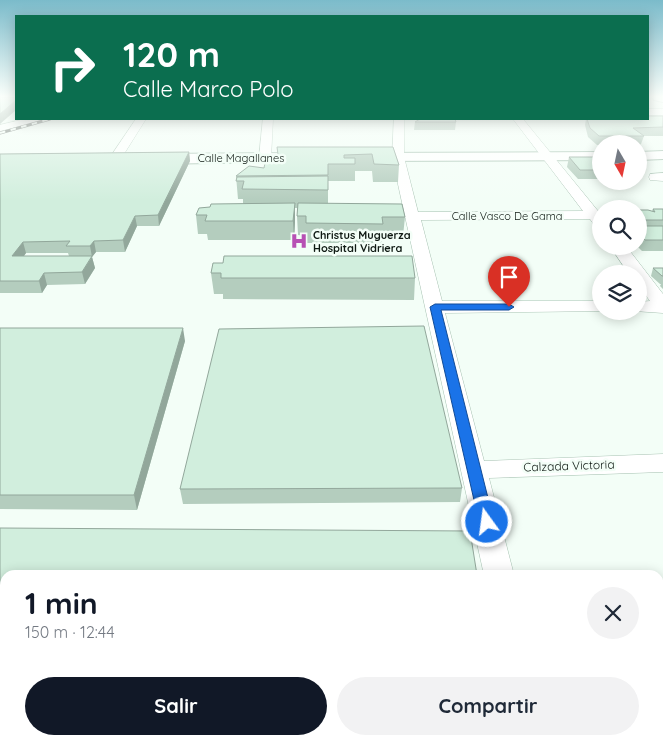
<!DOCTYPE html>
<html lang="es">
<meta charset="utf-8">
<style>
:root{--surface:#fff;--page:#f2f2f3;--text:#1f2937;--muted:#747a83;--accent:#111827}
body{margin:0;font-family:Quicksand,sans-serif;background:var(--page);color:var(--text);height:100vh;display:flex;flex-direction:column;font-size:19px;white-space:nowrap}
*{box-sizing:border-box;margin:0}
p{font-size:16px;color:var(--muted)}
.icon{flex:none;width:28px;height:28px;fill:none;stroke:currentColor;stroke-width:2;stroke-linecap:round;stroke-linejoin:round}
.map{position:relative;flex:1;overflow:hidden}
.sheet{position:absolute;left:0px;top:570px;width:664px;height:175px;display:flex;flex-direction:column;background:var(--surface);border-radius:15px 15px 0 0;box-shadow:0 2px 12px #0003}
.sheet>*{flex:none}
.top-card{position:absolute;left:15px;top:15px;width:634px;height:105px;border-radius:0px;box-shadow:0 2px 12px #0003;background:#0b6e4f;color:#fff;overflow:hidden}
.needle{width:32px;rotate:171deg}
.buttons{position:absolute;left:592px;top:135px;display:grid;gap:10px}
.buttons a{display:grid;place-items:center;width:55px;height:55px;border-radius:50%;background:var(--surface);box-shadow:0 2px 12px #0003;font-size:25px}
.pin{position:absolute;display:grid;place-items:center;width:42px;height:42px;color:#fff;margin:-51px -21px;border-radius:50% 50% 50% 0;rotate:-45deg;box-shadow:0 0 5px #0007}
.pin .icon{rotate:45deg}
.me{position:absolute;width:55px;margin:-28px;rotate:346deg;stroke-linejoin:round;filter:drop-shadow(0 0 4px #0008)}
.turn{display:flex;align-items:center;gap:18px;height:105px;padding:0 25px;font-size:22px}
.turn .icon{width:65px;height:65px;stroke-width:2.5}
.turn b{display:block;font-size:35px;line-height:42px}
.round{display:grid;place-items:center;flex:none;width:52px;height:52px;border-radius:26px;background:var(--page)}
.headline{display:flex;align-items:center;justify-content:space-between;height:85px;padding:0 25px}
h1{font-size:30px;font-weight:700;line-height:38px;color:var(--accent)}
.primary-button{display:flex;gap:10px;margin-top:auto;padding:10px 25px}
.primary-button a{flex:1;height:58px;border-radius:30px;background:var(--accent);color:#fff;font-size:20px;font-weight:700;line-height:58px;text-align:center}
.primary-button a+a{background:var(--page);color:var(--text)}
.map>svg:first-child{display:block}
.lines{fill:none;stroke-linecap:round;stroke-linejoin:round}
.minor-casing{stroke:#a7c2b2;stroke-width:1}
.tertiary-casing{stroke:#a7c2b2;stroke-width:2}
.minor{fill:#fff;fill-rule:evenodd}
.tertiary{fill:#fff;fill-rule:evenodd}
.rail-casing{stroke:#4b554f;stroke-width:3}
.rail{stroke:#f3fef7;stroke-width:2;stroke-dasharray:5.5;stroke-linecap:butt}
.wall{fill:#b4cdbe;fill-rule:evenodd}
.shaded-wall{fill:#92a79b}
.building{fill:#d1eedd;stroke:#92a79b}
.route{fill:#1a73e8;stroke:#114b97}
.labels{text-anchor:middle;stroke-width:5;stroke-linejoin:round;paint-order:stroke}
.far-street-label{font-size:11px;fill:#0f1913;stroke:#f3fef7}
.far-poi-label{font-size:11px;font-weight:bold;fill:#0f1913;stroke:#f3fef7;text-anchor:start}
.street-label{font-size:12px;fill:#0f1913;stroke:#f3fef7}
</style>
<div class="map">
<svg width="663" height="745" viewBox="0 0 663 745">
<rect width="100%" height="100%" fill="#f3fef7"/>
<g class="lines">
<g class="minor-casing">
<path id="minor" d="M648 109H663V115H648Z
M25 119H42L41 121 0 131V125Z
M136 119H146L119 162H111L109 159Z
M263 119H273L271 158 265 162 259 158Z
M394 119H404V157L418 212 583 211 513 119H523L598 211H601L600 227 595 226 590 219 421 220 442 301H601V311H606L445 313 484 461 663 454V472L489 478 514 575H484L392 157Z
M663 173V181L650 180 649 177 650 174Z
M610 246H626L663 294V313L634 311H639V302L650 301 639 286V274H629Z
M659 580H663V606H659Z
M521 740H557L560 745H522Z"/>
</g>
<g class="tertiary-casing">
<path id="tertiary" d="M652 97H663V102L654 100Z
M663 151V159L639 160V152Z
M601 152V160L361 161 356 160 354 157 356 154 361 153Z
M314 153 319 155 322 158 319 161 153 164 148 162 145 159 148 156 153 154Z"/>
</g>
<use href="#minor" class="minor"/>
<use href="#tertiary" class="tertiary"/>
<g class="rail-casing">
<path id="rail" d="M0 133 50 119"/>
</g>
<use href="#rail" class="rail"/>
</g>
<path class="wall" d="M663 116V136H644L641 144 639 145V144H601V145H597L588 137 585 125 586 119H648Z
M415 122H456L455 130H414Z
M277 147H393L399 165 398 182H373L372 171H355V181H328V204L405 217 403 236H382V243H307L306 236 298 235 297 216 298 208H295V222L294 240H208L207 234H198L196 215 210 207 243 204V199H238L236 176 264 168 278 158Z
M189 152 190 161 159 226H137L125 252H96L92 257 95 268 85 284 47 285 42 293H0V154ZM26 253H68L69 256H24Z
M569 157H601V179H578L567 167Z
M653 209H663V251H642L637 246H639V210L652 211Z
M213 263 415 278 414 300 223 299V294H214L211 273Z
M653 268H663V289L660 286 661 284H660L651 276Z
M0 328 185 341 137 510 0 509Z
M462 488 460 502 183 504 180 489Z"/>
<path class="shaded-wall" d="M16 100V110L0 124V114Z
M189 152 190 161 159 226 158 215Z
M295 203V222L294 240 293 221Z
M135 216 137 226 125 252 123 240Z
M94 241 96 252 92 257 95 268 85 284 82 272 92 257 90 246Z
M23 242 26 253 16 267 12 256Z
M44 273 47 285 42 293 39 281Z
M183 328 185 341 137 510 134 495Z"/>
<path class="building" d="M0 97H16V100L0 114Z
M648 116H663V127L633 128 644 136H599L590 128 587 119H648Z
M420 119H455L456 122H415Z
M277 147H393L399 165 374 164 372 154 344 155V158H355V164H328V175L236 176 249 166 264 168 266 158H283V155H278Z
M189 152 158 215 135 216 123 240 94 241 90 246H66L70 241 23 242 12 256H92L82 272 44 273 39 281H0V154Z
M569 157H601V170H580Z
M328 176V190L242 189 244 181H236L237 177Z
M295 203 293 221H205L207 215H196L199 208 210 207 211 204Z
M298 203 402 204 405 217H382L383 224 306 223V216H297Z
M653 209H663V220H639V210H648L655 212Z
M639 226H663V240H645L639 234Z
M224 256H412L415 278H221V273H211L213 263H223Z
M653 268H663V276H662Z
M424 326 462 488 180 489 219 329Z
M0 328H183L134 495H0Z
M0 528 470 531 477 575H5V740H331V745H0Z"/>
<linearGradient id="sky" x2="0" y2="1"><stop stop-color="#7bbbca"/><stop offset="0.48" stop-color="#fafffb"/><stop offset="1" stop-color="#fafffb" stop-opacity="0"/></linearGradient>
<rect width="663" height="201" fill="url(#sky)"/>
<path class="route" d="M435 304H509L514 307 509 310H441L494 522 492 526 487 528 482 526 479 522 430 307Z"/>
<defs>
<g id="hospital-bare" transform="scale(1.35)"><path d="M-5-5h3v3.5h4V-5h3V5h-3V1.5h-4V5h-3Z" fill="#b750b4" stroke="#f3fef7" stroke-width="2.5" paint-order="stroke"/></g>
</defs>
<g fill-rule="evenodd">
<use href="#hospital-bare" x="299" y="241"/>
</g>
<g class="labels">
<g class="far-street-label">
<text x="241" y="162">Calle Magallanes</text>
<text x="507" y="220">Calle Vasco De Gama</text>
</g>
<g class="far-poi-label">
<text x="313" y="239">Christus Muguerza<tspan x="313" dy="13">Hospital Vidriera</tspan></text>
</g>
<g class="street-label">
<text transform="translate(569 466) rotate(-2)" y="4">Calzada Victoria</text>
</g>
</g>
</svg>
<div class="buttons">
<a><svg class="needle" viewBox="-14 -14 28 28"><path d="M0-13l5 13h-10z" fill="#e53935"/><path d="M0 13l5-13h-10z" fill="#747a83"/></svg></a>
<a><svg class="icon" aria-label="search" viewBox="0 0 24 24"><circle cx="10" cy="10" r="6"/><path d="M15 15l6 6"/></svg></a>
<a><svg class="icon" aria-label="layers" viewBox="0 0 24 24"><path d="M12 4l9 5-9 5-9-5zM3 14l9 5 9-5"/></svg></a>
</div>
<div class="pin" style="left:509px;top:307px;background:#d93025"><svg class="icon" aria-label="arrive" viewBox="0 0 24 24"><path d="M6 21V4h12l-3 4 3 4H6"/></svg></div>
<svg class="me" style="left:487px;top:522px" viewBox="-20 -20 40 40"><circle r="17" fill="#1a73e8" stroke="#fff" stroke-width="3"/><path d="M0-11L8 9 0 5-8 9z" fill="#fff"/></svg>
<div class="top-card">
<div class="turn"><svg class="icon" aria-label="right" viewBox="0 0 24 24"><path d="M7 20v-9h11M14 6l5 5-5 5"/></svg><div><b>120 m</b>Calle Marco Polo</div></div>
</div>
<section class="sheet">
<div class="headline"><div><h1>1 min</h1><p>150 m · 12:44</p></div><a class="round"><svg class="icon" aria-label="close" viewBox="0 0 24 24"><path d="M6 6l12 12M18 6L6 18"/></svg></a></div>
<div class="primary-button"><a>Salir</a><a>Compartir</a></div>
</section>
</div>
